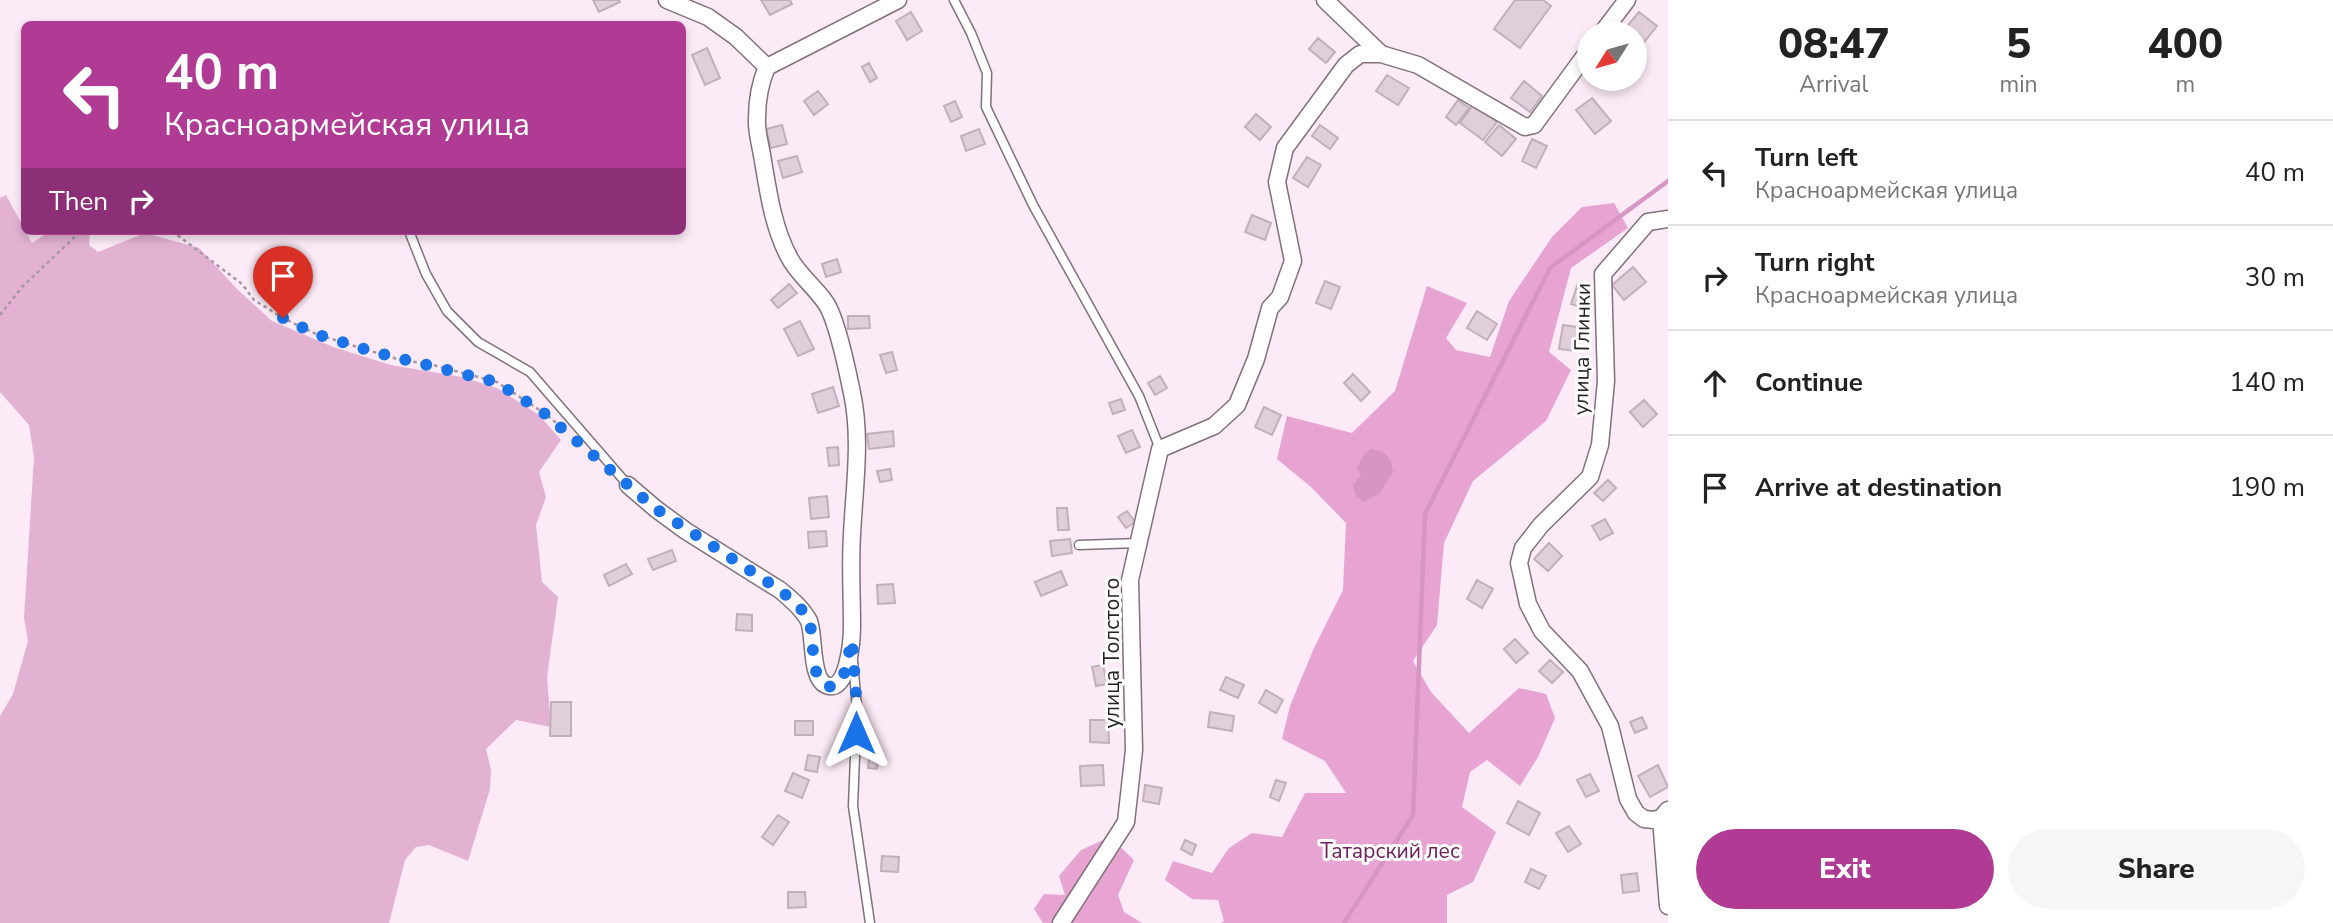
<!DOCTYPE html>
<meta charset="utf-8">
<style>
:root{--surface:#fff;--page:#f6f6f6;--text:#222;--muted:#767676;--line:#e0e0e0;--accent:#b03b94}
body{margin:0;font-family:"Nunito Sans",sans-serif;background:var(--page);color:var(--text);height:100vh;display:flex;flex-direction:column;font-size:26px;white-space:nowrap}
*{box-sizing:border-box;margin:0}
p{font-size:23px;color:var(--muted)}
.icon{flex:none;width:38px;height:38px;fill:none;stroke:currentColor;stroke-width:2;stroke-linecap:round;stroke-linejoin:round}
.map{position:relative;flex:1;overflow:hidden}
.drawer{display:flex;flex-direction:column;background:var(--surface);width:665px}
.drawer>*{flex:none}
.guide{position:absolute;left:21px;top:21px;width:665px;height:214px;border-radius:10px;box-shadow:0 4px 10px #0003;background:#b03b94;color:#fff;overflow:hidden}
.needle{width:46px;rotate:233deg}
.buttons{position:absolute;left:1577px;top:21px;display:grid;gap:14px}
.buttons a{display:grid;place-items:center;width:70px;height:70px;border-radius:50%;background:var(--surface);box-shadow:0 4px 10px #0003;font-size:35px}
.pin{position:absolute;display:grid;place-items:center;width:60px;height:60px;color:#fff;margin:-72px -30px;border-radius:50% 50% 50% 0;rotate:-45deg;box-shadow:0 0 7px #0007}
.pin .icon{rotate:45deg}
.me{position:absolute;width:77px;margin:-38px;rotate:0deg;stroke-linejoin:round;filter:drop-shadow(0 0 5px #0008)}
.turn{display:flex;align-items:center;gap:24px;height:147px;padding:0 28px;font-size:32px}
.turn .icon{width:91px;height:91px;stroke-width:2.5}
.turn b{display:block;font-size:49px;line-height:60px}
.then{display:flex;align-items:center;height:66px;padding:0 28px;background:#0003;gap:14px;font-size:26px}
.eta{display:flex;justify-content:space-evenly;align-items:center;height:119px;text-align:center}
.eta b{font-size:42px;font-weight:800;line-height:49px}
.button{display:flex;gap:14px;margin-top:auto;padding:14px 28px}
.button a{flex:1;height:80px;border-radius:42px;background:var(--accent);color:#fff;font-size:28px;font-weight:800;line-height:80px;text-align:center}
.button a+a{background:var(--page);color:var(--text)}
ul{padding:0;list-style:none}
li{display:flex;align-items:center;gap:21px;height:105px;padding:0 28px;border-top:2px solid var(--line)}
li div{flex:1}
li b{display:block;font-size:26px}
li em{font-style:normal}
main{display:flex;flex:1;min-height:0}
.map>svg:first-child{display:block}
.green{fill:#e3b2d3}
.forest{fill:#e7a4d2}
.water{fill:#d795c3}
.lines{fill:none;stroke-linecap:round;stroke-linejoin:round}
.stream{stroke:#d795c3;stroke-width:4.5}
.building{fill:#e0ceda;stroke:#c1b0bb;stroke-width:2}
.lane-casing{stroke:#81717b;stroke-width:11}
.street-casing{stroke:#81717b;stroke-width:19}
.path{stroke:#a598a0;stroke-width:2.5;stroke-dasharray:3.5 3.5;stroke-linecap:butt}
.lane{stroke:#fff;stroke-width:8}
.street{stroke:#fff;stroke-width:16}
.route{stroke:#1a73e8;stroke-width:12;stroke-dasharray:0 21.6}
.labels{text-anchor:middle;stroke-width:6;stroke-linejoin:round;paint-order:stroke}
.street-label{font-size:21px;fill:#282125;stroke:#fdfdfd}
.park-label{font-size:21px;fill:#6d205b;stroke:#fdfdfd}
</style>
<main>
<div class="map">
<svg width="1668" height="923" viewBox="0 0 1668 923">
<rect width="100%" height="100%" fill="#fceaf6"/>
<path class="green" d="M6 195 32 243 50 231H90L89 245 98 252 145 233 199 248 238 290 272 321 333 347 391 365 462 377 497 388 539 415 561 440 539 472 546 497 536 525 542 582 558 597 547 677 551 727 516 720 486 749 491 770 490 789 468 861 429 845 416 847 405 860 389 923H0V716L13 694 28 641 24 618 34 457 29 425 0 392V198Z"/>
<path class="forest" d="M1614 203 1628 228 1571 268 1549 352 1571 370 1546 421 1473 481 1444 543 1437 625 1413 661 1431 692 1469 733 1519 688 1546 694 1555 718 1538 757 1520 786 1487 760 1470 772 1462 807 1496 832 1473 882 1447 895V923H1221L1224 921 1218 900 1192 899 1165 880 1173 861 1212 873 1229 848 1252 833 1282 837 1305 793H1346L1325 761 1282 739 1290 706 1314 648 1343 590 1346 523 1311 487 1277 459 1287 416 1352 433 1395 391 1427 286 1467 303 1446 338 1456 350 1490 357 1509 301 1552 237 1582 207Z
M1110 837 1134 860 1118 895 1124 912 1142 923H1043L1034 909 1044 894 1065 895 1059 876 1081 850Z"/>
<path class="water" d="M1371 449C1386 452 1391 456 1393 472L1379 494 1364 502 1356 496 1353 484 1361 476 1357 468 1364 454Z"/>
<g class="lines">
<path class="stream" d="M1344 923 1413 815 1425 514 1550 268 1668 181"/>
</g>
<path class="building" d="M593 0H619L620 2 599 12Z
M761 0H790L792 4 770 15Z
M1515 0H1543L1551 6 1520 48 1494 29Z
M911 12 922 31 907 40 896 21Z
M1639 12 1657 26 1641 46 1634 40V33L1623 31Z
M1318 38 1335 52 1326 63 1309 49Z
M707 48 720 78 705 85 692 55Z
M869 63 877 78 870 82 862 67Z
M1387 75 1409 88 1398 105 1376 91Z
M1524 81 1542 96 1530 112 1511 98Z
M818 91 828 104 814 115 804 101Z
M1592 98 1611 121 1595 134 1576 110Z
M1458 100 1469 108 1456 125 1446 117Z
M955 101 962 117 951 122 944 106Z
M1473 105 1497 122 1483 140 1460 123Z
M1256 114 1271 127 1260 140 1245 127Z
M782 125 787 144 771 148 766 129Z
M1320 125 1338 138 1330 149 1312 136Z
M1499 125 1516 139 1502 156 1485 142Z
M979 129 985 144 966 151 961 136Z
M1532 139 1547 146 1536 168 1522 161Z
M797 156 802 172 783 178 778 161Z
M1307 157 1321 165 1308 187 1293 178Z
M1252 215 1271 223 1265 240 1245 232Z
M837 259 841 272 826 277 822 264Z
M1633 267 1646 282 1624 300 1612 285Z
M1325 281 1340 287 1331 309 1316 303Z
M1578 283 1587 286 1581 307 1571 304Z
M789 284 797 293 778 308 771 300Z
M1477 311 1497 324 1487 340 1467 328Z
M848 316H869L870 328 848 329Z
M800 321 814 349 798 356 784 329Z
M1563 325 1578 327 1575 351 1559 349Z
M892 352 897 370 886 373 880 355Z
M1353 374 1370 392 1361 401 1344 383Z
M1160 376 1167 388 1155 395 1148 383Z
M833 387 839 406 818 413 812 394Z
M1121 399 1125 410 1113 414 1109 403Z
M1644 400 1657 414 1643 427 1630 412Z
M1264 407 1281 415 1272 435 1255 427Z
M1132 430 1140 447 1126 453 1118 436Z
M893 431 894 446 869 449 867 434Z
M838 447 839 465 829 466 827 448Z
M890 469 892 480 880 482 877 471Z
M1608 480 1616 488 1603 501 1594 493Z
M827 496 829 517 811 519 809 498Z
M1057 508H1067L1069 530H1058Z
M1127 511 1135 522 1126 528 1118 517Z
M1605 519 1613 533 1600 540 1592 526Z
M826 531 827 546 809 548 808 532Z
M1070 539 1072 553 1052 556 1050 541Z
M1549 543 1562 556 1548 571 1534 559Z
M672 550 676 561 653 570 648 559Z
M626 564 632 574 609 586 604 575Z
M1061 571 1067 585 1041 596 1035 582Z
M1477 580 1493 589 1482 608 1467 599Z
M893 584 895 603 878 604 877 585Z
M737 614 752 615V631L736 630Z
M1515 639 1528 653 1516 663 1504 649Z
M1550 660 1563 672 1552 683 1539 671Z
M1103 665 1107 684 1096 686 1092 667Z
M1226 677 1244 685 1238 698 1220 690Z
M1266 690 1283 700 1276 713 1259 703Z
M551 702H571V736H550Z
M1210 712 1234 716 1232 731 1208 727Z
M1642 717 1647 728 1635 733 1630 722Z
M1090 720H1108L1109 743 1090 742Z
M795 721H813V735H795Z
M870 747H879L877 769 868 768Z
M808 755 820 757 817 772 805 770Z
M1103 765 1104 785 1081 786 1080 766Z
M1658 765 1668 787 1650 797 1638 776Z
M793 773 809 780 802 798 785 791Z
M1590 774 1599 791 1586 797 1577 780Z
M1276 780 1286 783 1279 801 1270 797Z
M1145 785 1162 788 1159 804 1143 801Z
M1518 801 1540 813 1529 835 1507 823Z
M778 815 789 822 773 845 762 837Z
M1569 826 1581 844 1568 852 1556 833Z
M1185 840 1196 845 1192 855 1181 849Z
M882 856 899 857 898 872 881 871Z
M1531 869 1546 876 1539 889 1525 882Z
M1637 873 1639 891 1623 893 1621 875Z
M788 892H805L806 907 788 908Z"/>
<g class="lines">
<g class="lane-casing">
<path id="lane" d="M954 0 971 33 987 73 986 107 1033 205 1139 396 1160 449
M409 231 426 274 447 311 478 342 530 372 628 485
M1079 545 1139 543
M853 660 857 708 853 806 870 923"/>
</g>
<g class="street-casing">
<path id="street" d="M667 0 708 17 736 37 767 67
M1325 0 1381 54 1418 65 1525 127 1534 125 1589 50
M1602 33 1627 0
M1668 219 1648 222 1603 274 1606 381 1600 445 1590 477 1541 525 1523 548 1519 563 1528 604 1542 631 1580 671 1610 726 1628 799 1636 813 1644 819 1654 820 1661 818 1668 810
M628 485 656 509 686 531 780 590C791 599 803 609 809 621 815 637 810 678 826 685 848 695 852 639 852 626 852 596 850 565 852 535 854 489 862 439 852 393 847 369 840 333 830 311 823 293 799 277 789 257 772 225 768 189 762 155 760 143 756 130 757 118 757 100 760 83 767 67L898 0
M1661 818 1668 906
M1061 923 1126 822 1134 750 1130 580 1160 449 1214 426 1237 405 1256 359 1270 308 1280 297 1293 261 1277 182 1285 148 1346 65 1360 54H1381"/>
</g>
<path class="path" d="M172 231 242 284 254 300 283 318 316 334 351 345 397 359 433 365 497 382 544 413 564 429
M0 315 22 287 81 231"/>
<use href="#lane" class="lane"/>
<use href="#street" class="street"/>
</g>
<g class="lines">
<path class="route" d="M283 318 316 334 374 352 496 382 544 413 656 509 780 590C790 599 802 607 808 619 817 638 806 687 834 687L844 674 852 640 857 708 856 733"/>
</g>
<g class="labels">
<g class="street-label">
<text transform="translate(1582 349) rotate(-89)" y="7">улица Глинки</text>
<text transform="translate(1112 653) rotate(-90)" y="7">улица Толстого</text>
</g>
<g class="park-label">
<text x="1390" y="858">Татарский лес</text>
</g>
</g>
</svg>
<div class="buttons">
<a><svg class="needle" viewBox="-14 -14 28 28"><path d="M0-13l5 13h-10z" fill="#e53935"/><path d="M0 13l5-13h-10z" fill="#767676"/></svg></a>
</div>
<div class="pin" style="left:283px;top:318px;background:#d93025"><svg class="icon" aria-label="arrive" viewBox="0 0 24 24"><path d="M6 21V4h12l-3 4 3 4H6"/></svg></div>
<svg class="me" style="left:856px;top:733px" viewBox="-20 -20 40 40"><path d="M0-17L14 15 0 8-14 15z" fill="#1a73e8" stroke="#fff" stroke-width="4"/></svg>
<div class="guide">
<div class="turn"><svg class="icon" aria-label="left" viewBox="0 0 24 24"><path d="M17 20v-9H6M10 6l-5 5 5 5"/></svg><div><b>40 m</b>Красноармейская улица</div></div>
<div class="then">Then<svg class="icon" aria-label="right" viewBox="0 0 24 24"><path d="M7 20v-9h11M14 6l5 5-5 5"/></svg></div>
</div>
</div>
<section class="drawer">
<div class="eta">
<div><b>08:47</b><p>Arrival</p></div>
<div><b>5</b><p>min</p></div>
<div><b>400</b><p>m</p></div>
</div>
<ul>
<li><svg class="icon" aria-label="left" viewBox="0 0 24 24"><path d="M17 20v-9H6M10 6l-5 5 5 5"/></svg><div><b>Turn left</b><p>Красноармейская улица</p></div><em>40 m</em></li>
<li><svg class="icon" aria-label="right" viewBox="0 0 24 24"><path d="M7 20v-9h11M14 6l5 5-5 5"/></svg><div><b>Turn right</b><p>Красноармейская улица</p></div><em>30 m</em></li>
<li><svg class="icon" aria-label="ahead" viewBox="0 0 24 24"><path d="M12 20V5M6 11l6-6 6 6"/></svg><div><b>Continue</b></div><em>140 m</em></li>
<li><svg class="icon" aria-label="arrive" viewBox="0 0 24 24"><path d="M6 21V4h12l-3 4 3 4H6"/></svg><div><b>Arrive at destination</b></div><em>190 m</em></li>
</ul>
<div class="button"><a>Exit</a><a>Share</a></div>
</section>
</main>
